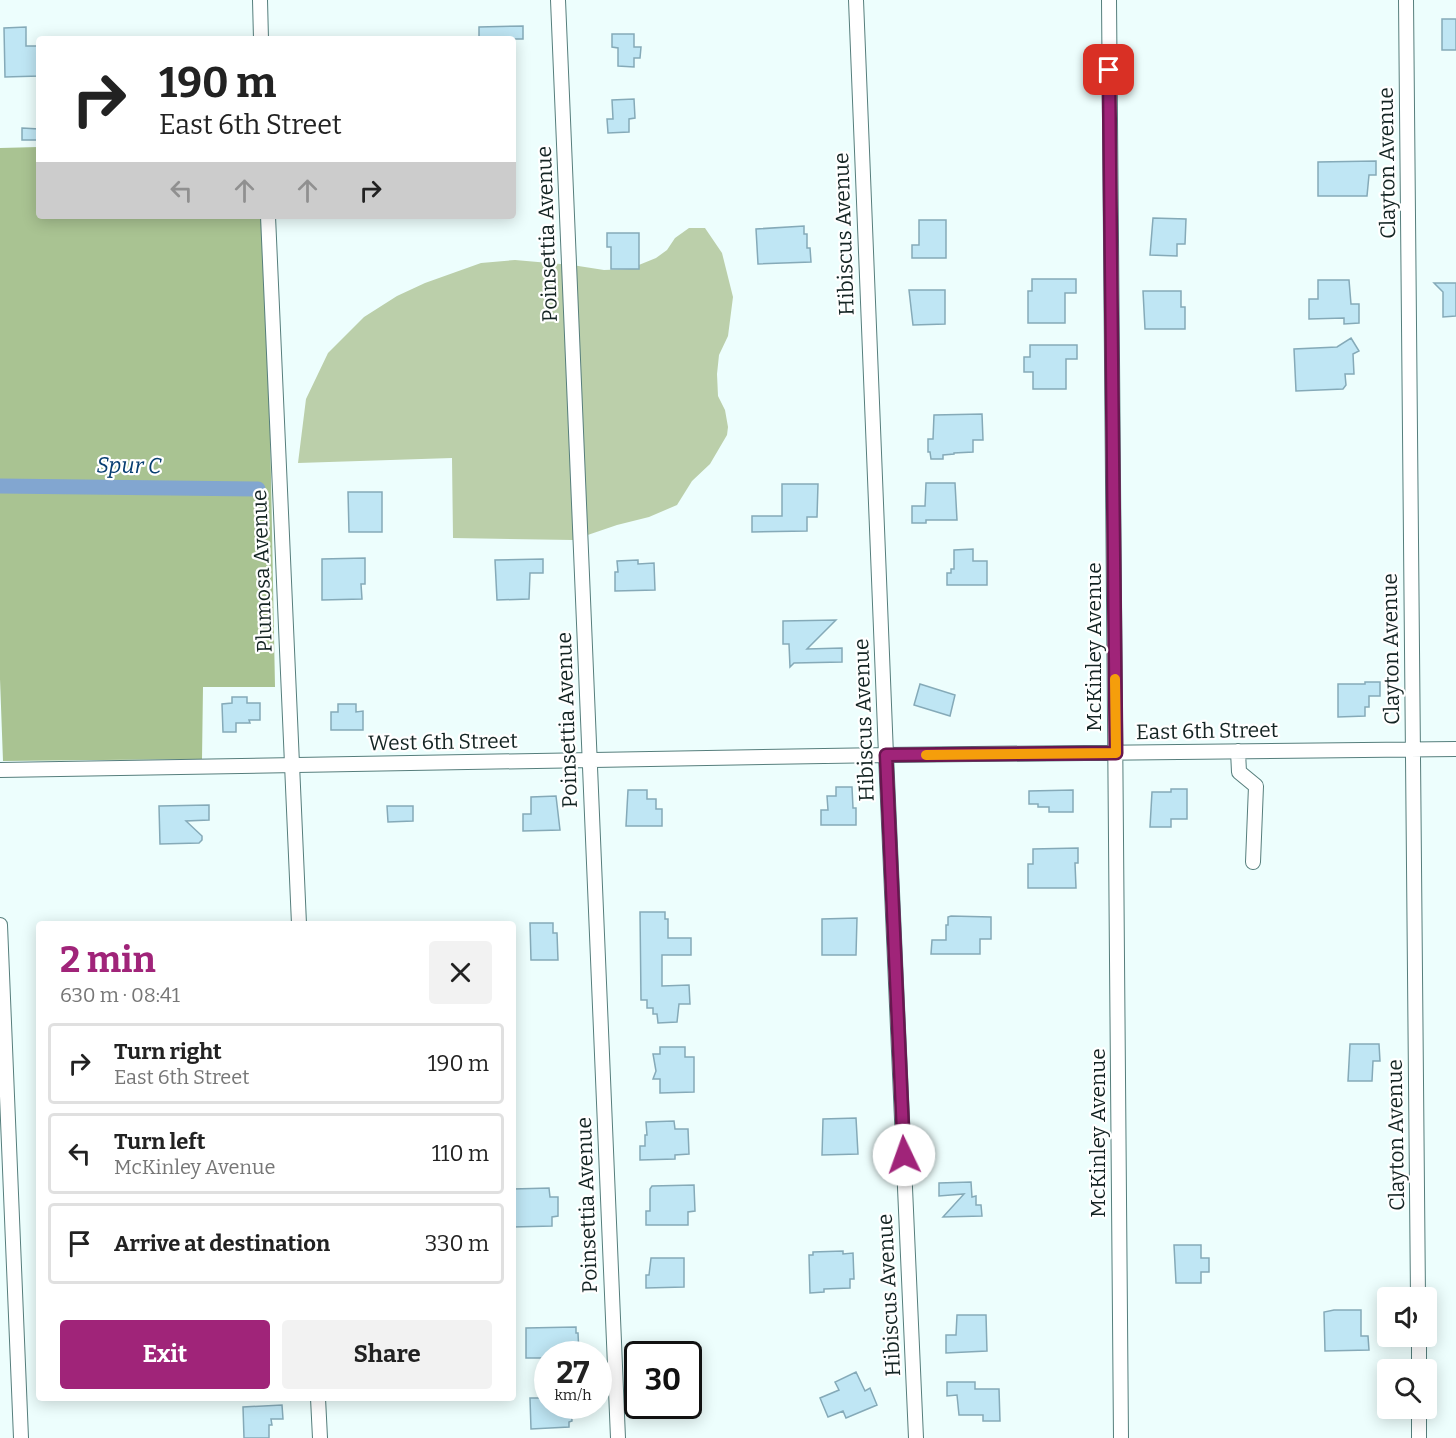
<!DOCTYPE html>
<meta charset="utf-8">
<style>
:root{--surface:#fff;--page:#f2f2f2;--text:#222;--muted:#767676;--line:#e0e0e0;--accent:#a02479}
body{margin:0;font-family:Bitter,serif;background:var(--page);color:var(--text);height:100vh;display:flex;flex-direction:column;font-size:22px;white-space:nowrap}
*{box-sizing:border-box;margin:0}
p{font-size:20px;color:var(--muted)}
.icon{flex:none;width:33px;height:33px;fill:none;stroke:currentColor;stroke-width:2;stroke-linecap:round;stroke-linejoin:round}
.map{position:relative;flex:1;overflow:hidden}
.sheet{position:absolute;left:36px;top:921px;width:480px;height:480px;display:flex;flex-direction:column;background:var(--surface);border-radius:6px;box-shadow:0 3px 15px #0003}
.sheet>*{flex:none}
.top-card{position:absolute;left:36px;top:36px;width:480px;height:183px;border-radius:6px;box-shadow:0 3px 15px #0003;background:#fff;color:var(--text);overflow:hidden}
.controls{position:absolute;left:1377px;top:1287px;display:grid;gap:12px}
.controls a{display:grid;place-items:center;width:60px;height:60px;border-radius:6px;background:var(--surface);box-shadow:0 3px 15px #0003;font-size:30px}
.speed{position:absolute;left:534px;top:1341px;display:flex;gap:12px;font-size:30px;font-weight:700;text-align:center}
.speed>*{display:grid;place-content:center;width:78px;height:78px;border-radius:50%;background:var(--surface);box-shadow:0 3px 15px #0003;line-height:1}
.speed small{font-size:15px;font-weight:400}
.speed .limit{border:3px solid #111;border-radius:9px;background:#fff;color:#111}
.pin{position:absolute;display:grid;place-items:center;width:51px;height:51px;color:#fff;margin:-26px;border-radius:12px;box-shadow:0 3px 9px #0006}
.me{position:absolute;width:66px;margin:-33px;rotate:357deg;stroke-linejoin:round;filter:drop-shadow(0 0 4px #0008)}
.turn{display:flex;align-items:center;gap:21px;height:126px;padding:0 24px;font-size:27px}
.turn .icon{width:78px;height:78px;stroke-width:2.5}
.turn b{display:block;font-size:42px;line-height:51px}
.lanes{display:flex;align-items:center;height:57px;padding:0 24px;background:#0003;justify-content:center;gap:30px;direction:ltr}
.lanes .off{opacity:.35}
.round{display:grid;place-items:center;flex:none;width:63px;height:63px;border-radius:6px;background:var(--page)}
.overview{display:flex;align-items:center;justify-content:space-between;height:102px;padding:0 24px}
h1{font-size:36px;font-weight:700;line-height:45px;color:var(--accent)}
.primary-button{display:flex;gap:12px;margin-top:auto;padding:12px 24px}
.primary-button a{flex:1;height:69px;border-radius:6px;background:var(--accent);color:#fff;font-size:24px;font-weight:700;line-height:69px;text-align:center}
.primary-button a+a{background:var(--page);color:var(--text)}
ul{padding:0;list-style:none}
li{display:flex;align-items:center;gap:18px;height:81px;margin:0 12px 9px;padding:0 12px;border:3px solid var(--line);border-radius:6px}
li div{flex:1}
li b{display:block;font-size:22px}
li em{font-style:normal}
.map>svg:first-child{display:block}
.green{fill:#bbcfaa}
.forest{fill:#a9c392}
.lines{fill:none;stroke-linecap:round;stroke-linejoin:round}
.canal{stroke:#82a6d0;stroke-width:15}
.building{fill:#bfe6f4;stroke:#85aab8;stroke-width:1.5}
.minor-casing{stroke:#567e7c;stroke-width:16}
.minor{stroke:#fff;stroke-width:14}
.route-casing{stroke:#68174f;stroke-width:15}
.route{stroke:#a02479;stroke-width:10}
.slow{stroke:#f59e0b;stroke-width:10}
.labels{text-anchor:middle;stroke-width:4.5;stroke-linejoin:round;paint-order:stroke}
.street-label{font-size:21px;fill:#142423;stroke:#fff}
.water-label{font-size:22px;font-style:italic;fill:#073e71;stroke:#fff}
</style>
<div class="map">
<svg width="1456" height="1438" viewBox="0 0 1456 1438">
<rect width="100%" height="100%" fill="#edfefd"/>
<path class="green" d="M689 228H705L722 253 733 297 728 336 719 355 717 374 718 396 725 410 728 427 727 435 710 464 692 481 677 505 649 517 617 525 573 540 453 538 452 458 298 463 306 399 328 353 364 317 397 296 425 283 481 263 515 260 572 265 604 270 629 269 656 258 667 250 675 238Z"/>
<path class="forest" d="M39 147V216H266L275 687H203L202 759 3 761 0 679V148Z"/>
<g class="lines">
<path class="canal" d="M0 486 258 489"/>
</g>
<path class="building" d="M1442 19H1456V50H1442Z
M523 26V39H479V27Z
M26 27V46H38L39 76 5 77 4 28Z
M612 34H634V47H641L640 58H634V67L618 66V48L612 47Z
M634 99 635 118 629 119V132L608 133 607 119H613L612 100Z
M22 128 39 129V140H22Z
M1376 161V175H1369L1367 196H1318V162Z
M1153 218 1186 219 1185 244H1177V256L1150 255Z
M919 220H946V258H912V245H919Z
M804 226V234H807V248H810L811 262 758 264 756 229Z
M607 233H639V269H611V247H607Z
M1032 279H1076V293H1065V323H1028V291H1032Z
M1318 280H1349L1351 304H1359V323L1344 324V318L1309 319V299H1318Z
M1434 283H1456V316L1443 317V292Z
M909 290H945V324L913 325Z
M1143 291H1181V307H1185V329H1145Z
M1351 338 1359 351 1353 354 1354 374H1345L1346 385 1343 389 1296 391 1294 349 1337 347Z
M1030 345H1077V359H1066V389H1033V372H1024V357H1030Z
M982 414 983 440H973V452L954 453V454L943 455V459H931L930 452H928V439H933L934 415Z
M926 483H955L957 520H926V523H912V506H925Z
M782 484H818L817 517H807V531L752 532V516H782Z
M348 492H382V532H349Z
M973 549V561H987V585H947V573H951V569H954V550Z
M365 558V584H361L362 599 322 600V559Z
M543 559V573H530L529 599 497 600 495 560Z
M638 560V564L654 563 655 590 615 591V572H618L617 561Z
M836 620 807 649 842 648V662L794 663 790 667 789 644H783V621Z
M1365 682H1380V696H1369V707H1365V716L1338 717V684H1365Z
M920 684 955 695 950 716 914 705Z
M232 697H247V703H260V720H249L250 723H236V732H223L222 704 232 703Z
M338 704H356V712L363 711V730H331V712H338Z
M836 787H852L853 808H856V825H821V810H828L827 796H836Z
M1171 789H1187V819H1171V827H1150L1152 792H1171Z
M628 790H647V799H656V809H662V826H626Z
M1073 790V812H1049V807H1038V804H1029V791Z
M556 796 560 830 523 831V814H531V797Z
M209 805V820L186 821 202 836V840L199 843 160 844 159 806Z
M387 806H413V821L388 822Z
M1078 848V863H1075L1076 888H1028V864H1033V849Z
M640 912H665V919H668V938H691V955H662V986L689 985 690 1004H679L677 1022 658 1023 657 1014H653V1008H647V1000H641Z
M951 916 991 917V939H980V954H931L932 940H946V925H948V917Z
M857 918 856 955H822V919Z
M530 923H553V933H557L558 960H531Z
M1350 1044H1379L1380 1061H1373L1372 1081H1348Z
M660 1047H685V1057H694V1092L660 1093V1079H653L656 1071 653 1054H660Z
M856 1118 858 1154 822 1155 823 1119Z
M674 1121 675 1129H688L689 1154 675 1155V1159L640 1160V1146H645V1135H647L646 1122Z
M971 1182 972 1197 976 1196V1205H981L982 1216 943 1217 964 1194 939 1196V1183Z
M694 1185 695 1211 688 1212V1225H646V1211H650V1189L652 1186Z
M549 1188 550 1197H558V1216L552 1217V1226L513 1227V1189Z
M1174 1245H1201V1258H1209V1272H1201V1283H1176Z
M843 1251V1254L853 1253 854 1279H850V1288L824 1289V1292L810 1293 809 1255H813V1252Z
M651 1258H684V1287L646 1288V1275H649Z
M1334 1310H1361V1336H1368L1369 1350 1325 1351 1324 1312Z
M957 1315H986L987 1351 946 1353V1335H956Z
M576 1327V1333H578L579 1354H548V1358H526V1328Z
M856 1372 865 1391 870 1388 877 1405 846 1418 843 1411 828 1417 820 1398 839 1390 835 1382Z
M947 1382H975V1389H999L1000 1421H983V1415H959L957 1395 947 1396Z
M530 1398H548V1406H571L572 1421 569 1422V1427L531 1429Z
M282 1405 283 1419H271L272 1425H269V1438H244L243 1407Z"/>
<g class="lines">
<g class="minor-casing">
<path id="minor" d="M260 0 261 39
M558 0 618 1438
M856 0 886 755 916 1438
M1109 0 1121 1438
M1406 0 1418 1298
M268 216 299 924
M1238 751 1239 772 1256 786 1253 862
M0 770 886 755 1456 749
M0 925 21 1438
M1419 1336V1370
M318 1398 320 1438
M1419 1408V1438"/>
</g>
<use href="#minor" class="minor"/>
</g>
<g class="lines">
<g class="route-casing">
<path id="route" d="M904 1155 886 755 1116 753 1109 70"/>
</g>
<use href="#route" class="route"/>
<path class="slow" d="M926 755 1116 753 1115 679"/>
</g>
<g class="labels">
<g class="street-label">
<text transform="translate(1387 163) rotate(-91)" y="7">Clayton Avenue</text>
<text transform="translate(547 234) rotate(-92)" y="7">Poinsettia Avenue</text>
<text transform="translate(844 234) rotate(-92)" y="7">Hibiscus Avenue</text>
<text transform="translate(262 571) rotate(-92)" y="7">Plumosa Avenue</text>
<text transform="translate(1094 647) rotate(-90)" y="7">McKinley Avenue</text>
<text transform="translate(1391 649) rotate(-91)" y="7">Clayton Avenue</text>
<text transform="translate(567 720) rotate(-92)" y="7">Poinsettia Avenue</text>
<text transform="translate(864 720) rotate(-92)" y="7">Hibiscus Avenue</text>
<text transform="translate(1207 731) rotate(-1)" y="7">East 6th Street</text>
<text transform="translate(443 742) rotate(-1)" y="7">West 6th Street</text>
<text transform="translate(1098 1133) rotate(-90)" y="7">McKinley Avenue</text>
<text transform="translate(1396 1135) rotate(-91)" y="7">Clayton Avenue</text>
<text transform="translate(587 1205) rotate(-92)" y="7">Poinsettia Avenue</text>
<text transform="translate(889 1295) rotate(-93)" y="7">Hibiscus Avenue</text>
</g>
<g class="water-label">
<text transform="translate(129 465) rotate(1)" y="8">Spur C</text>
</g>
</g>
</svg>
<div class="controls">
<a><svg class="icon" aria-label="sound" viewBox="0 0 24 24"><path d="M4 9h4l5-4v14l-5-4H4zM17 9q2 3 0 6"/></svg></a>
<a><svg class="icon" aria-label="search" viewBox="0 0 24 24"><circle cx="10" cy="10" r="6"/><path d="M15 15l6 6"/></svg></a>
</div>
<div class="speed"><div>27<small>km/h</small></div><div class="limit">30</div></div>
<div class="pin" style="left:1109px;top:70px;background:#d93025"><svg class="icon" aria-label="arrive" viewBox="0 0 24 24"><path d="M6 21V4h12l-3 4 3 4H6"/></svg></div>
<svg class="me" style="left:904px;top:1155px" viewBox="-20 -20 40 40"><circle r="19" fill="#fff"/><path d="M0-13L10 11 0 6-10 11z" fill="#a02479"/></svg>
<div class="top-card">
<div class="turn"><svg class="icon" aria-label="right" viewBox="0 0 24 24"><path d="M7 20v-9h11M14 6l5 5-5 5"/></svg><div><b>190 m</b>East 6th Street</div></div>
<div class="lanes"><svg class="icon off" aria-label="left" viewBox="0 0 24 24"><path d="M17 20v-9H6M10 6l-5 5 5 5"/></svg><svg class="icon off" aria-label="ahead" viewBox="0 0 24 24"><path d="M12 20V5M6 11l6-6 6 6"/></svg><svg class="icon off" aria-label="ahead" viewBox="0 0 24 24"><path d="M12 20V5M6 11l6-6 6 6"/></svg><svg class="icon" aria-label="right" viewBox="0 0 24 24"><path d="M7 20v-9h11M14 6l5 5-5 5"/></svg></div>
</div>
<section class="sheet">
<div class="overview"><div><h1>2 min</h1><p>630 m · 08:41</p></div><a class="round"><svg class="icon" aria-label="close" viewBox="0 0 24 24"><path d="M6 6l12 12M18 6L6 18"/></svg></a></div>
<ul>
<li><svg class="icon" aria-label="right" viewBox="0 0 24 24"><path d="M7 20v-9h11M14 6l5 5-5 5"/></svg><div><b>Turn right</b><p>East 6th Street</p></div><em>190 m</em></li>
<li><svg class="icon" aria-label="left" viewBox="0 0 24 24"><path d="M17 20v-9H6M10 6l-5 5 5 5"/></svg><div><b>Turn left</b><p>McKinley Avenue</p></div><em>110 m</em></li>
<li><svg class="icon" aria-label="arrive" viewBox="0 0 24 24"><path d="M6 21V4h12l-3 4 3 4H6"/></svg><div><b>Arrive at destination</b></div><em>330 m</em></li>
</ul>
<div class="primary-button"><a>Exit</a><a>Share</a></div>
</section>
</div>
